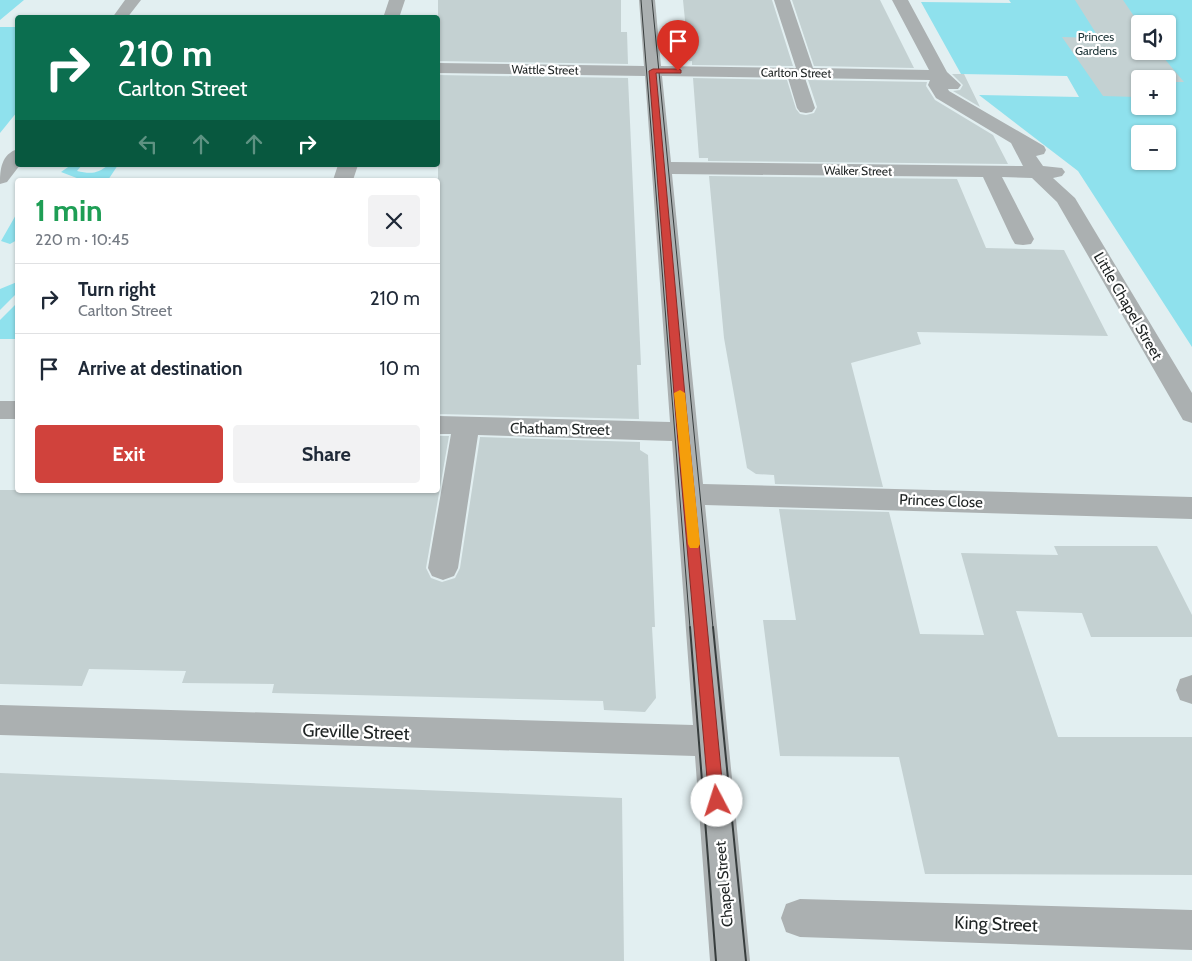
<!DOCTYPE html>
<meta charset="utf-8">
<style>
:root{--surface:#fff;--page:#f2f2f3;--text:#1f2937;--muted:#747a83;--line:#e0e1e3;--accent:#d0423c}
body{margin:0;font-family:Cabin,sans-serif;background:var(--page);color:var(--text);height:100vh;display:flex;flex-direction:column;font-size:19px;white-space:nowrap}
*{box-sizing:border-box;margin:0}
p{font-size:16px;color:var(--muted)}
.icon{flex:none;width:28px;height:28px;fill:none;stroke:currentColor;stroke-width:2;stroke-linecap:round;stroke-linejoin:round}
.map{position:relative;flex:1;overflow:hidden}
.sheet{position:absolute;left:15px;top:178px;width:425px;height:315px;display:flex;flex-direction:column;background:var(--surface);border-radius:5px;box-shadow:0 1px 4px #0004}
.sheet>*{flex:none}
.guide{position:absolute;left:15px;top:15px;width:425px;height:152px;border-radius:5px;box-shadow:0 1px 4px #0004;background:#0b6e4f;color:#fff;overflow:hidden}
.controls{position:absolute;left:1131px;top:15px;display:grid;gap:10px}
.controls a{display:grid;place-items:center;width:45px;height:45px;border-radius:5px;background:var(--surface);box-shadow:0 1px 4px #0004;font-size:25px}
.pin{position:absolute;display:grid;place-items:center;width:42px;height:42px;color:#fff;margin:-51px -21px;border-radius:50% 50% 50% 0;rotate:-45deg;box-shadow:0 0 5px #0007}
.pin .icon{rotate:45deg}
.me{position:absolute;width:55px;margin:-28px;rotate:355deg;stroke-linejoin:round;filter:drop-shadow(0 0 4px #0008)}
.turn{display:flex;align-items:center;gap:18px;height:105px;padding:0 20px;font-size:22px}
.turn .icon{width:65px;height:65px;stroke-width:2.5}
.turn b{display:block;font-size:35px;line-height:42px}
.lanes{display:flex;align-items:center;height:48px;padding:0 20px;background:#0003;justify-content:center;gap:25px;direction:ltr}
.lanes .off{opacity:.35}
.round{display:grid;place-items:center;flex:none;width:52px;height:52px;border-radius:5px;background:var(--page)}
.summary{display:flex;align-items:center;justify-content:space-between;height:85px;padding:0 20px}
h1{font-size:30px;font-weight:800;line-height:38px;color:#1e9e55}
.button{display:flex;gap:10px;margin-top:auto;padding:10px 20px}
.button a{flex:1;height:58px;border-radius:5px;background:var(--accent);color:#fff;font-size:20px;font-weight:800;line-height:58px;text-align:center}
.button a+a{background:var(--page);color:var(--text)}
ul{padding:0;list-style:none}
li{display:flex;align-items:center;gap:15px;height:70px;padding:0 20px;border-top:1px solid var(--line)}
li div{flex:1}
li b{display:block;font-size:19px}
li em{font-style:normal}
.map>svg:first-child{display:block}
.green{fill:#8fe1ed;fill-rule:evenodd}
.building{fill:#c4d1d2}
.lines{fill:none;stroke-linecap:round;stroke-linejoin:round}
.minor{fill:#abb0b1;fill-rule:evenodd}
.tram-far1{stroke:#373d3d;stroke-width:1}
.tram{stroke:#373d3d;stroke-width:2}
.route{fill:#d0423c;stroke:#872b27}
.slow{fill:#f59e0b}
.labels{text-anchor:middle;stroke-width:4.5;stroke-linejoin:round;paint-order:stroke}
.far-park-label{font-size:12px;fill:#21383b;stroke:#fff}
.far-street-label{font-size:12px;fill:#202525;stroke:#fff}
.street-label{font-size:15px;fill:#202525;stroke:#fff}
.near-street-label{font-size:18px;fill:#202525;stroke:#fff}
</style>
<div class="map">
<svg width="1192" height="961" viewBox="0 0 1192 961">
<rect width="100%" height="100%" fill="#e2eff1"/>
<path class="green" d="M0 0H24L0 20Z
M1009 0H1192V347L1078 171 979 95 1079 97 1067 76 961 74 921 2 1011 3ZM1140 24H1168V51H1140ZM1140 79H1168V106H1140ZM1140 134H1168V161H1140Z
M0 27H18L17 112 0 133Z
M71 165H82L77 171C90 174 98 174 108 165H118L108 180H82L61 172Z
M17 213V240L10 244 1 241Z
M17 282V293L0 310V289Z
M17 303V339H0V320Z"/>
<path class="building" d="M438 0H621V32H627L628 64 438 61Z
M683 0H772L793 66 692 65V61H689Z
M792 0H880L914 68 814 66Z
M1075 0H1123L1140 25V51H1158L1184 82H1168V79H1140V102L1136 97 1103 96 1062 37 1099 38Z
M952 74H964L980 107 953 91 960 90 963 85Z
M438 75 628 78 641 365H637L639 419 438 414Z
M693 78 787 80 796 109 800 114 806 115 814 113 817 107 808 80 927 82 926 86 935 100 993 135 1008 164 708 161V158H699Z
M709 176 957 179 986 248 1064 250 1108 336 917 332 921 344 851 363 883 487 775 484 774 475 756 474 747 468 724 338Z
M438 436H449L426 568 431 578 442 582 455 578 460 568 480 437 640 442V450L648 455 655 627H652L656 698 645 712 604 710 603 701 272 693 274 684 182 683 186 671 89 669 82 686 0 684V490H438Z
M779 509 889 512 920 634 984 635 961 553 1058 555 1054 546H1157L1192 615V637H1091L1082 613 1016 611 1058 737H1192V875L925 874 899 757 780 756 763 620H796Z
M0 773 622 798 624 961H0Z"/>
<g class="lines">
<path class="minor" d="M125 0H141L127 18H112Z
M389 0H405L399 18H383Z
M639 0H655L661 66 796 68 774 0H790L813 68 929 70 892 0H908L947 72 961 85 958 89H948L949 91 1044 146 1046 150 1044 154 1036 156 1043 166 1062 168 1065 172 1062 176 1053 178 1075 198 1192 393V423L1183 420 1057 202 1032 178 1002 177 1034 239 1031 244 1023 245 1015 244 1012 239 983 177 672 174 703 484 1192 497V519L705 505 750 961H710L695 756 0 735V705L693 725 672 441 478 435 458 568 454 576 443 580 432 576 428 568 451 434H438V416L670 422 645 76 438 73V63L644 66ZM662 76 788 78 797 108 800 112 806 113 812 112 815 108 805 78 930 80 928 85 936 98 1011 143 1023 166 671 162Z
M18 149V165H20L7 182 0 184C0 170 1 154 18 149Z
M338 165H358L353 180H333Z
M0 401H18V419H0Z
M1192 675V704L1180 700 1176 690 1180 679Z
M800 899 1192 910V950L800 937 786 932 781 918 786 904Z"/>
<path class="tram-far1" d="M641 0 690 628
M652 0 713 628"/>
<path class="tram" d="M690 627 716 961
M713 627 746 961"/>
</g>
<path class="route" d="M678 69 681 70V73H656L686 407 724 801 722 806 717 808 712 806 709 801 675 407 649 71 653 69Z"/>
<path class="slow" d="M680 390 685 393 700 544 698 548H690L688 544 674 393Z"/>
<g class="labels">
<g class="far-park-label">
<text x="1096" y="41">Princes<tspan x="1096" dy="14">Gardens</tspan></text>
</g>
<g class="far-street-label">
<text transform="translate(545 70) rotate(1)" y="4">Wattle Street</text>
<text transform="translate(796 73) rotate(1)" y="4">Carlton Street</text>
<text transform="translate(858 171) rotate(1)" y="4">Walker Street</text>
</g>
<g class="street-label">
<text transform="translate(1128 306) rotate(60)" y="5">Little Chapel Street</text>
<text transform="translate(560 429) rotate(1)" y="5">Chatham Street</text>
<text transform="translate(941 501) rotate(2)" y="5">Princes Close</text>
<text transform="translate(724 884) rotate(-95)" y="5">Chapel Street</text>
</g>
<g class="near-street-label">
<text transform="translate(356 732) rotate(2)" y="6">Greville Street</text>
<text transform="translate(996 924) rotate(2)" y="6">King Street</text>
</g>
</g>
</svg>
<div class="controls">
<a><svg class="icon" aria-label="sound" viewBox="0 0 24 24"><path d="M4 9h4l5-4v14l-5-4H4zM17 9q2 3 0 6"/></svg></a>
<a>+</a>
<a>−</a>
</div>
<div class="pin" style="left:678px;top:71px;background:#d93025"><svg class="icon" aria-label="arrive" viewBox="0 0 24 24"><path d="M6 21V4h12l-3 4 3 4H6"/></svg></div>
<svg class="me" style="left:717px;top:801px" viewBox="-20 -20 40 40"><circle r="19" fill="#fff"/><path d="M0-13L10 11 0 6-10 11z" fill="#d0423c"/></svg>
<div class="guide">
<div class="turn"><svg class="icon" aria-label="right" viewBox="0 0 24 24"><path d="M7 20v-9h11M14 6l5 5-5 5"/></svg><div><b>210 m</b>Carlton Street</div></div>
<div class="lanes"><svg class="icon off" aria-label="left" viewBox="0 0 24 24"><path d="M17 20v-9H6M10 6l-5 5 5 5"/></svg><svg class="icon off" aria-label="ahead" viewBox="0 0 24 24"><path d="M12 20V5M6 11l6-6 6 6"/></svg><svg class="icon off" aria-label="ahead" viewBox="0 0 24 24"><path d="M12 20V5M6 11l6-6 6 6"/></svg><svg class="icon" aria-label="right" viewBox="0 0 24 24"><path d="M7 20v-9h11M14 6l5 5-5 5"/></svg></div>
</div>
<section class="sheet">
<div class="summary"><div><h1>1 min</h1><p>220 m · 10:45</p></div><a class="round"><svg class="icon" aria-label="close" viewBox="0 0 24 24"><path d="M6 6l12 12M18 6L6 18"/></svg></a></div>
<ul>
<li><svg class="icon" aria-label="right" viewBox="0 0 24 24"><path d="M7 20v-9h11M14 6l5 5-5 5"/></svg><div><b>Turn right</b><p>Carlton Street</p></div><em>210 m</em></li>
<li><svg class="icon" aria-label="arrive" viewBox="0 0 24 24"><path d="M6 21V4h12l-3 4 3 4H6"/></svg><div><b>Arrive at destination</b></div><em>10 m</em></li>
</ul>
<div class="button"><a>Exit</a><a>Share</a></div>
</section>
</div>
